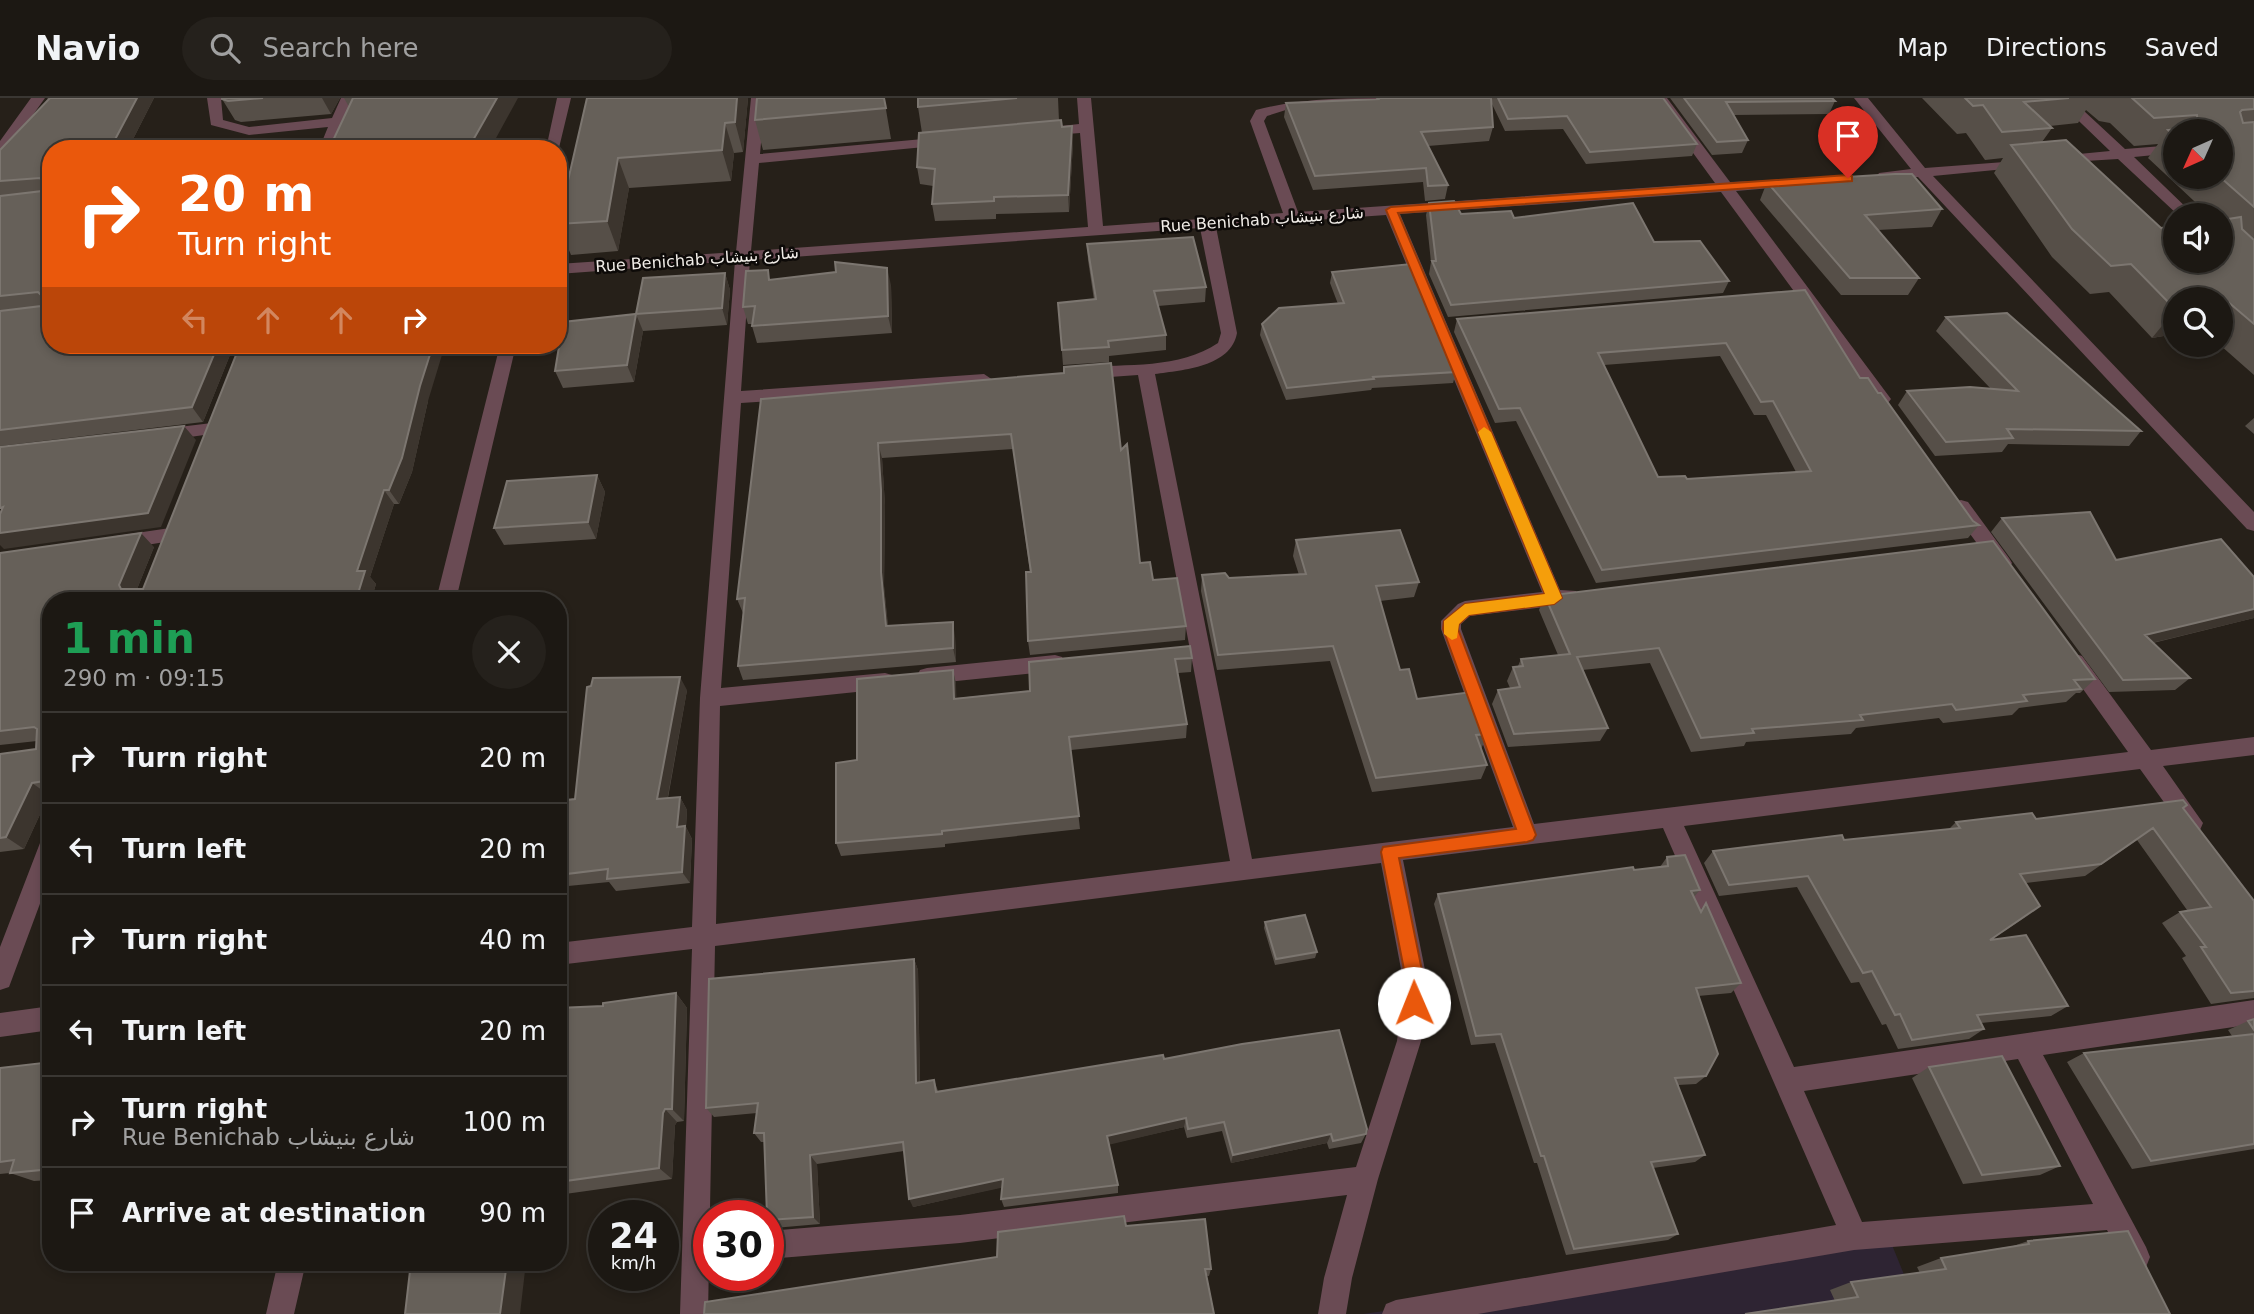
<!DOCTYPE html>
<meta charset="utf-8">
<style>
:root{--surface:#1c1813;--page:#25211c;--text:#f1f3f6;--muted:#a0a0a0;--line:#3a3733}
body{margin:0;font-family:"DejaVu Sans","Noto Naskh Arabic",sans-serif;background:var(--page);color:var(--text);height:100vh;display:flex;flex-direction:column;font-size:26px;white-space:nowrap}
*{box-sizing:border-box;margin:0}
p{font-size:23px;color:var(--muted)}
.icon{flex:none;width:38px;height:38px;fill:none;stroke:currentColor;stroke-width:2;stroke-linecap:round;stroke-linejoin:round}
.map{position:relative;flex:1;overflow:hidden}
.details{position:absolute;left:42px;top:494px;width:525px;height:679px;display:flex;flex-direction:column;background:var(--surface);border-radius:28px;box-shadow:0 4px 10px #0003,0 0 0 2px var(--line)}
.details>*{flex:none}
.banner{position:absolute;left:42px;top:42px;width:525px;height:214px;border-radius:28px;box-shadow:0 4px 10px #0003,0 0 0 2px var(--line);background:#ea580c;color:#fff;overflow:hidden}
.needle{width:46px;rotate:225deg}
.fabs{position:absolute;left:2163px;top:21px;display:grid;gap:14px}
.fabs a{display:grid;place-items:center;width:70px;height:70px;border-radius:50%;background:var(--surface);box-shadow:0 4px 10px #0003,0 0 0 2px var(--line);font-size:35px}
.speed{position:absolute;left:588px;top:1102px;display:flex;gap:14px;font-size:35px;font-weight:700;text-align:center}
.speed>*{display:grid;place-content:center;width:91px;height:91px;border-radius:50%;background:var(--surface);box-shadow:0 4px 10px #0003,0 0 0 2px var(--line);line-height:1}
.speed small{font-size:18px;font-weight:400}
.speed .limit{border:10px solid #d22;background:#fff;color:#111}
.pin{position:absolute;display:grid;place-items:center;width:60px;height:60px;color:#fff;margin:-72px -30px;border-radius:50% 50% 50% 0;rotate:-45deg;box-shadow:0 0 7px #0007}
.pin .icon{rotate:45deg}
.me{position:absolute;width:77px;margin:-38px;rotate:359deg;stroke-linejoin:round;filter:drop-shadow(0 0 5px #0008)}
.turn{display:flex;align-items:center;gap:24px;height:147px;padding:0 21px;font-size:32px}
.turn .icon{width:91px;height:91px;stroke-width:2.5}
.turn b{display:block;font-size:49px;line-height:60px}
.lanes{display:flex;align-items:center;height:66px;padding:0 21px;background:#0003;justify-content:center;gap:35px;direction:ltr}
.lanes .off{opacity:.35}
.round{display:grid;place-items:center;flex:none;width:74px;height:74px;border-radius:37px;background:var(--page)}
.headline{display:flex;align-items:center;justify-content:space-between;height:119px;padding:0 21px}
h1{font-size:42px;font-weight:700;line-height:52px;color:#1e9e55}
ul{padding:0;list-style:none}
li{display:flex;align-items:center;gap:21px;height:91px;padding:0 21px;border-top:2px solid var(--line)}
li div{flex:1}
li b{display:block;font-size:26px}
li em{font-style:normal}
header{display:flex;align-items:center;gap:42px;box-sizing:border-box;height:98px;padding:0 35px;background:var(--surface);border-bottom:2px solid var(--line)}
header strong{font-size:33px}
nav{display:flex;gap:38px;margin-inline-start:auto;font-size:24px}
.search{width:490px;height:63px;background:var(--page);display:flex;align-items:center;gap:18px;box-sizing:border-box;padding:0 24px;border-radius:38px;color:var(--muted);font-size:26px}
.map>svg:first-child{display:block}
.industrial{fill:#2e2433}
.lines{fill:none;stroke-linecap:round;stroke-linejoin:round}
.minor{fill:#6a4b54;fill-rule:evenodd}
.wall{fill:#564f48;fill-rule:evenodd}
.shaded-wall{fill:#3c352e}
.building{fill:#666059;stroke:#7c7670;stroke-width:2;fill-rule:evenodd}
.route{fill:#ea580c;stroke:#983908;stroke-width:2}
.slow{fill:#f59e0b}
.labels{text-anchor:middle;stroke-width:5;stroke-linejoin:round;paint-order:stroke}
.far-street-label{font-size:16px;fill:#f1ede8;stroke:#0d0a08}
</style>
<header>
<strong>Navio</strong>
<div class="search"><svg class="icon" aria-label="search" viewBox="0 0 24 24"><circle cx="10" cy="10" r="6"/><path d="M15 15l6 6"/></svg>Search here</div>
<nav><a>Map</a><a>Directions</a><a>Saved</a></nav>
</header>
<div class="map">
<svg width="2254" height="1216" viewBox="0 0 2254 1216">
<rect width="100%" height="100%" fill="#262019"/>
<path class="industrial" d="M1890 1142 1920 1216H1363Z"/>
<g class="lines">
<path class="minor" d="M31 0H45L5 56 0 57V43Z
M207 0H221L223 22 249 29 332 20 341 0H355L333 51H319L328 29 249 37 211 27Z
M557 0H571L558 54V51H546Z
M751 0H765L760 56 945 39 952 43 945 47 759 65 751 153 1088 129 1080 35 1043 38 1036 34 1043 30 1079 26 1077 0H1091L1103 128 1283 115 1250 23 1256 12C1302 0 1347 0 1395 0L1388 4 1289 11 1267 18 1264 23 1298 114 1715 85 1653 0H1667L1730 84 1801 81 1803 84 1801 87 1796 88 1736 93 1888 297 1891 301 1888 305H1876L1721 94 1400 116 1560 492 1576 493 1579 498 1576 503 1569 506 1470 518 1461 526V531L1534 726 2128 654 2068 570 2065 564 2068 558 2075 556 2082 558 2151 652 2254 639V657L2163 668 2203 725 2200 732 2192 735 2184 732 2140 671 1684 728 1794 969 2254 902V926L2043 957 2146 1149 2150 1159 2146 1169 2136 1173 2126 1169 2107 1132 1854 1152 1478 1216H1382L1386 1206 1396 1202 1836 1127 1663 730 1403 762 1428 887 1421 943 1378 1081 1352 1180 1346 1216H1318L1324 1180 1347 1097 960 1145 768 1161V1133L960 1117 1356 1069 1397 943 1404 887 1381 765 715 848 708 1216H680L692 851 558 867V845L692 829 700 600 735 163 558 176V166L736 154ZM1386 117 1542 494 1465 503 1458 506 1441 523V531L1513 729 1252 761 1155 276C1183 272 1231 269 1237 235L1216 129ZM1200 130 1221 235 1218 245C1180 271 1126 266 1082 269L1073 275 1082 281 1138 277 1230 763 716 826 720 608 885 591 892 589 895 583 892 577 885 575 721 590 741 305 984 288 993 282 984 276 741 293 750 162ZM2018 961 2093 1106 1862 1124 1804 993Z
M1854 0H1868L1925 70 2031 62 2033 65 2031 68 2026 69 1933 78 2254 414V433L2247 431 1918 79 1879 81 1877 78 1879 75 1911 71Z
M2055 0H2070L2125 51 2175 47V55L2134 59 2194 117H2178L2118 61 2053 65 2051 62 2053 59 2058 58 2110 53Z
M500 247H516L456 502H436Z
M212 325 218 327 221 331 218 335 162 343 153 337 162 331Z
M1961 402 1968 404 2009 460 2012 465 2009 470 2002 472 1995 470 1954 414 1952 409 1954 404Z
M170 430 177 432 179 437 177 442 116 452 109 450 106 445 109 440 116 438Z
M1055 557 1062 559 1065 565 1062 571 1055 573 927 586 920 584 917 578 920 572 927 570Z
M51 735V776L12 881 9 889 0 892V849L40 745 43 738Z
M51 908V932L0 939V915Z
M278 1164H306L294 1216H266Z"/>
</g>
<path class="wall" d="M47 0H154L128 51H51V247H234L203 324 0 348V52L48 1Z
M222 0H340L331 16 241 24 235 22 222 1Z
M344 0H518L349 9Z
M587 0H748L743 54 734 55 731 83 629 90 618 153 571 157 558 126Z
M884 0 891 41 763 52 755 22Z
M918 0H1058L1059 23 1062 29 1073 45 1069 114 996 116V121L935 123 932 106 933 88 920 86 917 69 922 35 918 9Z
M1376 0H1663L1697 46 1692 58 1586 66 1563 31 1505 33 1491 4 1493 29 1489 43 1428 48 1448 87 1445 101 1425 103 1423 84 1313 92 1284 19 1286 5 1376 1Z
M1670 0H1832L1835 3 1829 16 1733 17 1748 42 1742 55 1712 57Z
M1922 0H2254V277L2220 247 2221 201H2175V236L2152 240 2109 194 2090 196 2052 159 1994 75 2003 60 1985 62 1966 35 1957 36ZM2086 12 2099 23 2110 25 2134 48 2158 46 2148 60 2209 117H2221V163L2161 130 2042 44 2052 30 2050 28 2078 25ZM2175 33 2221 79H2175Z
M1767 84 1942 111 1932 129 1878 132 1919 180 1908 197H1841L1760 102Z
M1429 105 1461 116 1514 120 1729 183 1723 195 1448 219 1429 176 1431 164 1426 117Z
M1087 146 1206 189 1205 204 1158 208 1166 237V252L1109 258V264L1063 267 1058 205 1094 202 1088 162Z
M1332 174 1456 274 1453 285 1372 290 1371 292 1286 302 1260 237 1262 226 1338 206 1330 185Z
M725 175 730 192 727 227 643 233 634 284 563 290 555 273 636 216Z
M771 181 891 187 892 235 757 245 752 228 753 226H748L743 209Z
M1805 192 1860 280 1878 295 1973 423 1979 427 1968 440 1596 485 1516 323 1495 325 1454 234 1457 221ZM1720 258 1754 317H1766L1796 374 1687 381 1658 379 1604 267Z
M1946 219 2141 333 2129 348 2008 346 2002 354 1935 358 1898 307 1907 293 1991 291 1936 233Z
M761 301 1121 352 1140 465 1186 528 1185 542 1030 557 1028 543 1030 474 1013 351 882 360 885 407 884 488 888 528 955 538 956 564 743 582 738 568 743 515 737 501Z
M428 303 412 374 399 406H394L370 479 376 486 371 502H51V697H49L24 751 0 754V656L36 651 37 643 0 647V455L154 449 137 491H143Z
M2254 320V336L2245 328Z
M597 377 605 394 596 441 504 447 494 430Z
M2002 420 2116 462 2254 479V520L2153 545 2190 580 2175 592 2109 594 1991 434Z
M1296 442 1419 484 1414 499 1380 503 1400 572 1417 601 1488 636 1481 651 1487 667 1481 681 1372 694 1330 563 1217 572 1201 493 1202 477 1229 480 1299 477 1293 458Z
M1545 498 2095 581 2080 595H2076L2066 604 2019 610 2012 617 1943 625 1939 620 1856 630 1851 636 1746 644 1744 648 1691 654 1650 565 1582 572 1608 630 1600 643 1508 649 1492 606 1498 592 1510 590 1507 583 1513 569 1518 568 1521 561 1558 557 1539 512Z
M1192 560 1191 574 1178 575 1187 626 1186 640 1071 652 1080 731 945 746V749L841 758 836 745 857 662 953 572 956 586V600L1030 593 1029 564Z
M687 592 668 700 680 699 687 712 686 729 692 741 690 785 616 793 609 784 558 789V703L575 701Z
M2183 710 2254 803V900L2211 906 2182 860 2186 858 2162 825 2180 814 2187 812 2137 742 2085 778 2026 785 2025 819 1991 842 2068 908 2051 918 1981 925 1984 931 1969 941 1898 951 1886 926 1882 927 1859 884 1851 885 1797 789 1719 798 1704 765 1713 753 1844 742 1948 732 1956 724 2036 721Z
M1667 759 1700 792 1694 799 1700 812 1706 805 1741 885 1731 895 1698 898 1706 978 1696 986 1678 987 1705 1057 1695 1064 1653 1070 1678 1136 1668 1142 1566 1157 1537 1065H1534L1495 945 1471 947 1434 806 1438 796 1660 769Z
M1265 824 1317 854 1315 860 1275 867 1264 830Z
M914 861 918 872 920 984 934 982 938 993 1164 961 1366 1036 1361 1045 1329 1051 1327 1045 1231 1065 1222 1033 1187 1040 1184 1029 1109 1046 1118 1087V1095L1004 1109 1001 1101 1002 1089 913 1109 904 1053 817 1066 820 1126 774 1130 768 1124 765 1044H761L754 1035 757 1015 714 1019 706 1010Z
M676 895 687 910 684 1023 677 1024 675 1027 672 1081 558 1097V910L603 908Z
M2254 921V1051L2132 1071 2067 964 2084 955 2232 938 2228 932 2248 923Z
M51 964V1082L34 1083 10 1075 0 1076V970Z
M1929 969 2060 1068 2040 1077 1963 1086 1912 980Z
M1126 1128 1211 1171 1209 1178 997 1159Z
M2028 1143 2170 1216 1835 1203 1830 1192 1851 1184 1920 1175 1917 1169 1941 1160 2013 1148Z"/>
<path class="shaded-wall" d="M137 0H154L128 51H110Z
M322 0H340L331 16Z
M497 0H518L490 51H468Z
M737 0H748L743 54 735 24Z
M725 25 734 55 731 83 722 52Z
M1072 28 1073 45 1069 114 1068 97Z
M618 60 629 90 618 153 607 123Z
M887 170 891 187 892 235 888 218Z
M725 175 730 192 727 227 722 210Z
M2227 203 2221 211V204Z
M2175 212V236L2152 240Z
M636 216 643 233 634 284 627 267Z
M218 247H234L203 324 192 309Z
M433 247H445L428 303 412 374 399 406 389 392Z
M184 328 196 342 161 429 4 451 0 447V435Z
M878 345 882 360 885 407 884 488 889 542 886 528 881 474Z
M597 377 605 394 596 441 588 424Z
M384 392 394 406 370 479 376 486 371 502H356L357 473Z
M141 435 154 449 133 501 121 491 119 487Z
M2254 511V520L2131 550 2145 537Z
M953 524 955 538 956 564 953 550Z
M953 572 956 586 957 615 954 601Z
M680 579 687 592 665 714 657 701Z
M32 685 49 697 24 751 6 739Z
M680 699 687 712 686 729 692 741 690 785 682 774 677 729Z
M914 861 918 872 920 995 916 985Z
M676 895 687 910 684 1023 672 1011Z
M665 1011 677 1024 675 1027 672 1081 659 1070 663 1015Z
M1186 1020 1184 1029 1108 1047 1107 1038Z
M1331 1036 1327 1045 1231 1065 1233 1057Z
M810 1057 817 1066 820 1126 813 1119Z
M1003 1081 1005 1089 913 1109 909 1101Z
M507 1164H526L520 1216H500Z"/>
<path class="building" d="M50 0H137L110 51H51V247H218L192 309 0 332V213L41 208V197L38 194 0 198V98L42 93V83L40 80 0 83V52Z
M222 0H263L228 3 222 1Z
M353 0H497L468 51H329Z
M587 0H737L735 24 725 25 722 52 618 60 607 123 558 126Z
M757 0H884L886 10 755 22Z
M918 0H1017L918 9Z
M1377 0H1491L1493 29 1421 34 1448 87 1428 88 1426 70 1315 78 1286 5 1378 1Z
M1498 0H1663L1697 46 1590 54 1567 18 1508 21Z
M1684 0H1832L1835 3 1726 4 1748 42 1717 44Z
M1965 0H2069L2024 4 2052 30 2002 34 1983 7 1973 8Z
M2132 0H2254V11L2242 12 2240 14 2243 25 2254 24V109L2220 79 2221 33H2175V39L2168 32 2198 29 2197 17 2154 20Z
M1061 22 1062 29 1072 28 1068 97 994 99V103L932 106 935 71 917 69 919 35Z
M2066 42 2161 130 2175 128V163H2221V122L2241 119 2242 131 2254 142V226L2227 203 2221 204V201H2175V211L2131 166 2111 168 2072 131 2011 47Z
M1895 76H1912L1942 111 1865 117 1919 180H1850L1767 84Z
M1454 103 1461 116 1511 113 1514 120 1633 105 1654 144 1700 143 1729 183 1451 207 1432 163H1436L1429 105Z
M1193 139 1206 189 1154 193 1166 237 1108 243 1109 249 1062 252 1058 205 1096 201 1087 146Z
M835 164 887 170 888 218 752 228 755 208 743 209 746 173 768 172 769 182 836 174Z
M1411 166 1456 274 1373 279 1374 281 1287 290 1262 226 1279 210 1344 205 1332 174Z
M725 175 722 210 636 216 643 180Z
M1805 192 1860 280H1868L1878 295H1881L1973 423 1979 427 1602 472 1520 310 1499 311 1457 221ZM1726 245 1761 304 1773 303 1811 373 1687 381 1685 378 1658 379 1598 255Z
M2007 215 2141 333 2007 331 2013 340 1946 344 1907 293 1970 289 2018 293 1946 219Z
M636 216 627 267 555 273 563 224Z
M240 247H433L420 288 402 360 389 392H384L357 473H365L356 502H51V682L32 685 6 739 0 740V656L36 651 37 631 34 629 0 633V455L141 435 119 487 121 491H143Z
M1111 265 1121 352 1127 346 1140 465 1150 464 1153 482 1177 480 1186 528 1028 543 1026 474H1031L1011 336 878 345 881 392V474L886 528 953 524V550L738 568 745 500 737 501 761 301 1064 275V269Z
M184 328 148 415 0 435V416L3 409 0 410V349Z
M597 377 588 424 494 430 507 383Z
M2090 414 2116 462 2221 441 2254 479V511L2145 537 2190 580 2123 582 2002 420Z
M1400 432 1419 484 1376 488 1400 572 1409 571 1417 601 1472 594 1488 636 1476 637 1487 667 1376 680 1333 548 1218 557 1202 477 1225 475 1229 480 1306 476 1296 442Z
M1993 443 2095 581 2074 582 2081 591 2023 597 2027 603 1956 612 1952 606 1860 617 1863 622 1752 631 1754 635 1701 640 1659 550 1577 559 1608 630 1514 636 1498 592 1520 589 1513 569 1523 568 1521 561 1570 556 1545 498Z
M1190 548 1192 560 1175 561 1187 626 1069 639 1079 718 942 733V736L836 745V665L857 662V581L953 572 954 601 1030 593 1029 564Z
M680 579 657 701 680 699 677 729 685 728 682 774 607 781 608 771 558 777V703L575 701 587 589 591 588 593 580Z
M2183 702 2187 707 2183 710 2254 803V893L2231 895 2201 849H2206L2180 814 2211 809 2153 730 2101 766 2020 776 2040 808 1990 842 2026 837 2068 908 1977 917 1984 931 1912 942 1900 916 1895 917 1872 873 1863 875 1808 778 1729 787 1713 753 1842 737 1844 742 1960 730 1956 724 2032 715 2036 721Z
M1685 757 1700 792 1691 793 1701 814 1706 805 1741 885 1696 890 1718 956 1706 978 1675 980 1705 1057 1651 1064 1678 1136 1574 1151 1544 1058H1541L1501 936 1476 938 1438 796 1633 769 1634 772 1668 768 1667 759Z
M1305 817 1317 854 1276 861 1265 824Z
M914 861 916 985 934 982 936 994 1163 957 1164 961 1242 946 1339 932 1367 1031 1366 1036 1333 1043 1331 1036 1233 1057 1224 1024 1188 1031 1186 1020 1107 1038 1118 1087 1001 1101 1003 1081 909 1101 903 1044 810 1057 813 1119 768 1122V1118H767L764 1035H754L758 1005 706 1010 709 881Z
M676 895 672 1011H665L663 1015 659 1070 558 1084V910L603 908V905Z
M2254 921V932L2248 923Z
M2254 936V1046L2151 1063 2084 955Z
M2002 958 2060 1068 1982 1077 1929 969Z
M51 964V1071L10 1075 14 1062 0 1064V970Z
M1124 1118 1126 1128 1205 1121 1211 1171H1205L1214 1216H704L705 1204 997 1159 998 1134Z
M2128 1133 2170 1216H1745L1858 1199 1851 1184 1946 1171 1941 1160 2029 1146 2028 1143Z
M411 1164H507L500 1216H405Z"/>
<path class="route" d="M1848 77 1852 78V83L1398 115 1562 500 1554 506 1469 517 1459 526 1458 531 1536 737 1533 742 1527 744 1399 760 1425 887 1421 912 1414 914 1407 912 1405 905 1407 887 1381 754 1383 749 1516 731 1443 531 1444 523 1465 506 1545 496 1386 112 1391 109Z"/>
<path class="slow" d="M1484 329 1491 334 1562 500 1554 506 1469 517 1459 526 1457 540 1452 542 1444 536V523L1465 506 1545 496 1478 334Z"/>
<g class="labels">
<g class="far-street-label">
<text transform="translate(1262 121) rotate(-4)" y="6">Rue Benichab شارع بنيشاب</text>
<text transform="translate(697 161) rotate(-4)" y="6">Rue Benichab شارع بنيشاب</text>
</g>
</g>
</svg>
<div class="fabs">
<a><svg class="needle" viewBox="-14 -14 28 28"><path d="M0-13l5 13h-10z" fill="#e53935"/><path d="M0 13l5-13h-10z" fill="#a0a0a0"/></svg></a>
<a><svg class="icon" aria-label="sound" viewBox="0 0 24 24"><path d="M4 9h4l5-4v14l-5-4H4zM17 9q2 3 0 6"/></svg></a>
<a><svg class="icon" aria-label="search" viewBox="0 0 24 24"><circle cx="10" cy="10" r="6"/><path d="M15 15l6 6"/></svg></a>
</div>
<div class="speed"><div>24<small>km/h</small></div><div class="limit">30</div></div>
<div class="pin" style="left:1848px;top:80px;background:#d93025"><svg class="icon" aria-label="arrive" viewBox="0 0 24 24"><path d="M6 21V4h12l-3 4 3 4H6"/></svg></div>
<svg class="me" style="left:1414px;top:905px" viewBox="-20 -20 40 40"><circle r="19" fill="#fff"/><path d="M0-13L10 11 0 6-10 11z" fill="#ea580c"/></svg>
<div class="banner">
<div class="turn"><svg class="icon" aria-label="right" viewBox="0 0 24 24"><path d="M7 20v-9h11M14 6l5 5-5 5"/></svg><div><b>20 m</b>Turn right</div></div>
<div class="lanes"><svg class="icon off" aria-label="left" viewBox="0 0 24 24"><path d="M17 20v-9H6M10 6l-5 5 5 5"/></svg><svg class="icon off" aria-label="ahead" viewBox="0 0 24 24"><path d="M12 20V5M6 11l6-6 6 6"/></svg><svg class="icon off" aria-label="ahead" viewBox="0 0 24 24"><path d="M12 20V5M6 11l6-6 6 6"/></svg><svg class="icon" aria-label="right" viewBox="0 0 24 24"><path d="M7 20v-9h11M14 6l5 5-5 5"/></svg></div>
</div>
<section class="details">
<div class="headline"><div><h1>1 min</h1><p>290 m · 09:15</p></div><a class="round"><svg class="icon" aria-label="close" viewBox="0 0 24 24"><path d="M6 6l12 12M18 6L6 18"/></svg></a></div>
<ul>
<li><svg class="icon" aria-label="right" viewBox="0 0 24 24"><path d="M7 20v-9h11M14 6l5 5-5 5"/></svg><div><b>Turn right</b></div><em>20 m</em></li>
<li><svg class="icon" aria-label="left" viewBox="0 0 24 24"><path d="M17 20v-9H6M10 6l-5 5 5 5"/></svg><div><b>Turn left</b></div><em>20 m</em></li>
<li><svg class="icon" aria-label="right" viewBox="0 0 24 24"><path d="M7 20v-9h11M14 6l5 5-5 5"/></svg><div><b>Turn right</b></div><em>40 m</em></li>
<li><svg class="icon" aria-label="left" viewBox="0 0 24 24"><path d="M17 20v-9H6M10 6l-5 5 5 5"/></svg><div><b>Turn left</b></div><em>20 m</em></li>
<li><svg class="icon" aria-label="right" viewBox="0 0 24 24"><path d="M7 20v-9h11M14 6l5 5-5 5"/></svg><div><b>Turn right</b><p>Rue Benichab شارع بنيشاب</p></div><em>100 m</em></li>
<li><svg class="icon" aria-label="arrive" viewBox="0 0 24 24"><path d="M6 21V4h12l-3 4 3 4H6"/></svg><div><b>Arrive at destination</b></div><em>90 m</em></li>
</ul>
</section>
</div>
